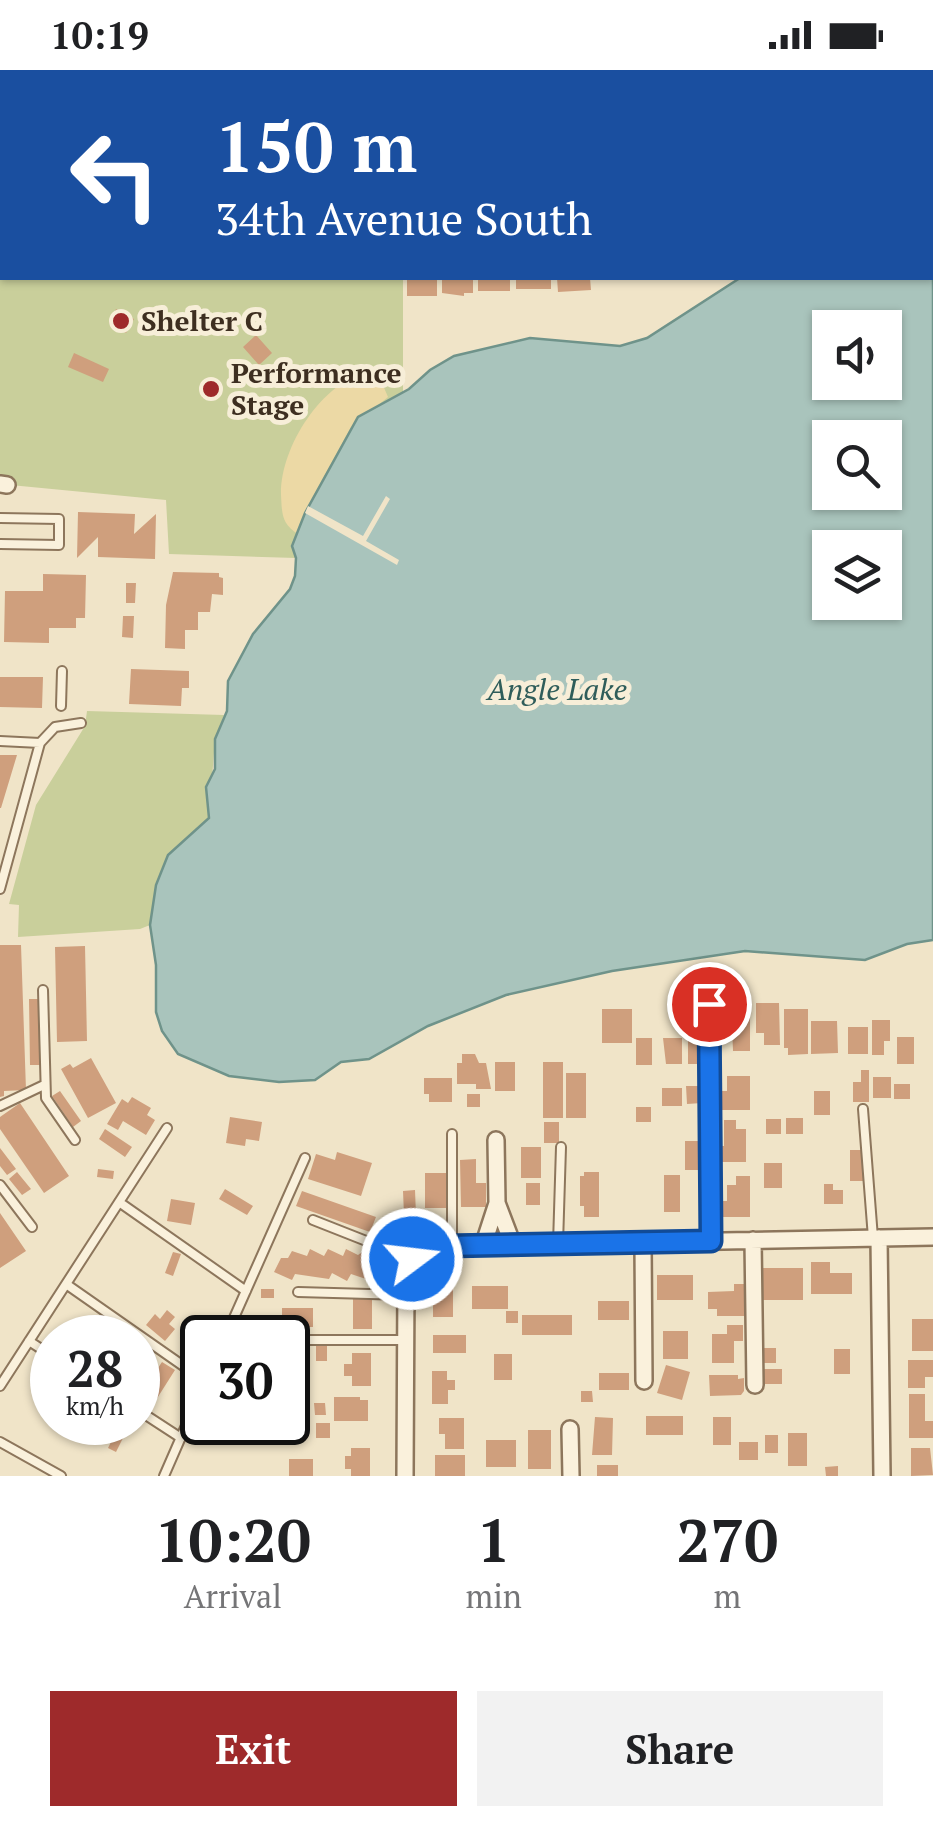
<!DOCTYPE html>
<style>
:root{--surface:#fff;--page:#f2f2f2;--text:#202124;--muted:#757577;--accent:#9e2a2b}
body{margin:0;font-family:"PT Serif",serif;background:var(--page);color:var(--text);height:100vh;display:flex;flex-direction:column;font-size:38px;white-space:nowrap}
*{box-sizing:border-box;margin:0}
p{font-size:32px;color:var(--muted)}
.icon{flex:none;width:55px;height:55px;fill:none;stroke:currentColor;stroke-width:2;stroke-linecap:round;stroke-linejoin:round}
.map{position:relative;height:1406px;overflow:hidden}
.panel{display:flex;flex-direction:column;background:var(--surface);flex:1}
.panel>*{flex:none}
.banner{position:absolute;left:0px;top:0px;width:935px;height:210px;box-shadow:0 2px 8px #0004;background:#1a4fa0;color:#fff;overflow:hidden}
.controls{position:absolute;left:812px;top:240px;display:grid;gap:20px}
.controls a{display:grid;place-items:center;width:90px;height:90px;border-radius:0px;background:var(--surface);box-shadow:0 2px 8px #0004;font-size:50px}
.speed{position:absolute;left:30px;top:1245px;display:flex;gap:20px;font-size:50px;font-weight:700;text-align:center}
.speed>*{display:grid;place-content:center;width:130px;height:130px;border-radius:50%;background:var(--surface);box-shadow:0 2px 8px #0004;line-height:1}
.speed small{font-size:25px;font-weight:400}
.speed .limit{border:5px solid #111;border-radius:15px;background:#fff;color:#111}
.pin{position:absolute;display:grid;place-items:center;width:85px;height:85px;color:#fff;margin:-42px;border:5px solid #fff;border-radius:50%;box-shadow:0 2px 10px #0007}
.me{position:absolute;width:110px;margin:-55px;rotate:75deg;stroke-linejoin:round;filter:drop-shadow(0 0 8px #0008)}
.turn{display:flex;align-items:center;gap:35px;height:210px;padding:0 50px;font-size:45px}
.turn .icon{width:130px;height:130px;stroke-width:2.5}
.turn b{display:block;font-size:70px;line-height:85px}
.eta{display:flex;justify-content:space-evenly;align-items:center;height:170px;text-align:center}
.eta b{font-size:60px;font-weight:800;line-height:70px}
.action{display:flex;gap:20px;margin-top:auto;padding:20px 50px}
.action a{flex:1;height:115px;border-radius:0px;background:var(--accent);color:#fff;font-size:40px;font-weight:800;line-height:115px;text-align:center}
.action a+a{background:var(--page);color:var(--text)}
.status{display:flex;justify-content:space-between;align-items:center;height:70px;padding:0 50px;background:var(--surface);direction:ltr}
.status svg{height:28px;fill:currentColor}
.map>svg:first-child{display:block}
.green{fill:#c9cf9b}
.sand{fill:#ecd9a5}
.water{fill:#a9c4bc;stroke:#6f938a;stroke-width:2.5;fill-rule:evenodd}
.pier{fill:#f0e4c8}
.building{fill:#cf9f7d}
.lines{fill:none;stroke-linecap:round;stroke-linejoin:round}
.lane-casing{stroke:#8d765c;stroke-width:12}
.street-casing{stroke:#8d765c;stroke-width:20}
.lane{stroke:#faf1dc;stroke-width:8}
.street{stroke:#faf1dc;stroke-width:15}
.route-casing{stroke:#114b97;stroke-width:25}
.route{stroke:#1a73e8;stroke-width:18}
.poi-dot{fill:#9e2a2b;stroke:#f7eed8;stroke-width:4}
.labels{text-anchor:middle;stroke-width:10;stroke-linejoin:round;paint-order:stroke}
.poi-label{font-size:28px;font-weight:bold;fill:#3d2e20;stroke:#f7eed8;text-anchor:start}
.water-label{font-size:30px;font-style:italic;fill:#2f5d5a;stroke:#f7eed8}
</style>
<div class="status"><b>10:19</b><svg viewBox="0 0 49 12"><path d="M0 12V9h3v3zM5 12V6h3v6zM10 12V3h3v9zM15 12V0h3v12zM26 1h20v11H26zM47 4h2v5h-2z"/></svg></div>
<div class="map">
<svg width="933" height="1406" viewBox="0 0 933 1406">
<rect width="100%" height="100%" fill="#f0e4c8"/>
<path class="green" d="M0 180 2 208H403V322L370 339 305 443 298 464 296 488 169 484 166 430 0 414Z
M87 641 224 645 215 669 209 748 196 759 156 815 150 855 140 859 18 867 19 835 9 834 36 735 85 656Z"/>
<path class="sand" d="M370 301 382 313 388 327 351 357 308 436 298 464C281 454 282 442 281 425 280 378 321 312 370 301Z"/>
<path class="water" d="M933 112V870L907 874 865 890 745 881 612 901 506 925 428 956 369 989 341 992 315 1010 279 1012 229 1006 178 984 162 961 156 942V895L150 855 156 815 168 785 209 748 206 717 215 699V669L227 641 228 611 253 564 290 519 295 506 296 488 292 476 305 443 358 347 409 319 430 300 454 286 530 268 620 276 647 268 740 208H932ZM830 258H885V312H830ZM830 368H885V422H830ZM830 478H885V532H830Z"/>
<path class="pier" d="M386 426 390 429 366 471 399 490 397 495 305 443 308 436 363 466Z"/>
<path class="building" d="M407 208H437V226H407Z
M442 208H473V223H464V226L442 223Z
M478 208H510V221H478Z
M516 208H551V219H516Z
M557 208H590L591 220 558 222Z
M116 239 134 249 126 263 109 253Z
M256 265 272 283 259 295 243 277Z
M74 283 109 299 103 312 68 297Z
M360 295 374 297V306L360 304Z
M211 307 221 323 202 328 203 316Z
M78 442 135 444 134 464 156 444 155 489 98 487V467L77 488Z
M173 502 219 503V507L223 508V525L212 524 210 542H198V560H185V579L165 578 166 535Z
M43 504 86 505 85 548H76V558H49V573L4 572 5 521H43Z
M126 513H136L135 533H126Z
M123 546H134L133 568 122 567Z
M131 599 189 601V618H182L181 636 129 634Z
M0 607H43L42 638 0 637Z
M0 685H17L1 738H0Z
M0 875H21L26 1020 4 1021V1026L0 1027Z
M85 876 87 971 57 972 55 877Z
M724 924H735V929H750V981H733L732 956H712L715 930H724Z
M29 929H39L41 995H30Z
M756 933H779L780 975H764V963H756Z
M602 939H632V973H602Z
M784 939H808V984L788 985V978H784Z
M688 950H703V994H688Z
M872 950H890V971H884V985H872Z
M811 951H837L838 983 811 984Z
M848 957H868V984H848Z
M897 967H914V994H897Z
M636 968H652V995H636Z
M663 968H682V994H666Z
M462 984H475L479 993H486L491 1019H476V1014H457V993H462Z
M91 988 116 1033 88 1048 61 999 70 994 73 998Z
M495 992H515V1021H495Z
M543 992H563V1048H543Z
M861 1000H869V1032H853V1012H861Z
M566 1003H586V1048H566Z
M727 1006H750V1040H718V1021H727Z
M873 1007H891V1028H873Z
M424 1008H452V1032H429V1024H424Z
M894 1014H910V1029H894Z
M686 1016H701L702 1033 687 1034Z
M662 1018H682V1036H662Z
M60 1021 81 1051 73 1057 52 1026Z
M814 1021H830V1045H814Z
M467 1024H480V1037H467Z
M132 1027 151 1038 147 1045 155 1050 146 1065 123 1051 118 1060 107 1054 122 1029 128 1033Z
M20 1033 69 1106 44 1123 0 1059V1047Z
M636 1037H651V1052H636Z
M230 1047 262 1052 259 1071 246 1069 245 1076 226 1073Z
M786 1048H803V1064H786Z
M766 1049H781V1064H766Z
M724 1050H736V1059H746V1092H716V1076H724Z
M544 1052H559V1073H544Z
M105 1059 132 1077 125 1087 99 1069Z
M685 1071H702V1100H685Z
M521 1077H541V1108H521Z
M0 1078 16 1099 7 1105 0 1096Z
M850 1080H864V1111H850Z
M337 1082 372 1093 361 1126 308 1109 316 1084 335 1090Z
M476 1089V1113H486V1137H461L460 1090Z
M764 1093H782V1118H764Z
M98 1099 114 1101 113 1109 97 1107Z
M17 1102 31 1119 22 1125 9 1109Z
M584 1102H599V1147H584V1136H580V1106H584Z
M425 1103H446V1138H425Z
M664 1105H680V1142H664Z
M736 1106H750V1147H716V1131H727V1115H736Z
M526 1113H540V1135H526Z
M824 1114H833V1120H843V1134H824Z
M225 1119 253 1136 247 1145 219 1129Z
M415 1120 416 1145H404L403 1121Z
M302 1121 376 1147 370 1162 296 1136Z
M171 1129 195 1133 191 1155 167 1151Z
M0 1143 26 1181 0 1198Z
M310 1179 324 1186 328 1179 343 1186 346 1179 358 1185 365 1180 375 1185V1190L366 1209 351 1204 347 1211 332 1203 329 1209 295 1204 292 1210 274 1202 281 1188H288L292 1181 307 1186Z
M173 1182 181 1184 173 1206 165 1203Z
M811 1192H830V1203H852V1224H811Z
M760 1198H803V1230H760Z
M657 1205H693V1230H657Z
M433 1207H453V1247H433Z
M734 1214H748L749 1246H717V1239H708V1222L734 1221Z
M472 1216H508V1239H472Z
M261 1219H274V1228H261Z
M353 1229H372V1259H353Z
M598 1231H629V1250H598Z
M282 1238H313V1257H282Z
M167 1240 175 1247 169 1254 175 1259 165 1271 146 1255 155 1244 160 1249Z
M506 1241H518V1253H506Z
M522 1245H572V1265H522Z
M912 1249H933V1281H912Z
M727 1255H743V1271H734V1293H712V1264H727Z
M663 1261H688V1289H663Z
M433 1265H466V1283H433Z
M316 1276H327V1291H316Z
M762 1278H776V1293H762Z
M834 1279H850V1304H834Z
M352 1283H371V1316H352V1306H344V1294H352Z
M494 1284H512V1310H494Z
M908 1290H933V1307H925V1318H908Z
M162 1292 175 1300 156 1330 142 1322Z
M288 1295H301V1325H288Z
M666 1295 690 1302 682 1330 657 1323Z
M763 1299H782V1314H763Z
M432 1301H447V1310H455V1320H448V1334H432Z
M599 1303H629V1320H599Z
M709 1305H738V1309L744 1308V1321L741 1325 710 1326Z
M581 1321H592L593 1332H581Z
M909 1324H925V1351H933V1368H909Z
M334 1327H360V1330H368V1351H334Z
M314 1333H325L326 1345H315Z
M646 1346H683V1365H646Z
M595 1347 613 1348 612 1385H592Z
M713 1347H731V1375H713Z
M439 1348H464V1379H445V1364H439Z
M95 1352H115L104 1372 89 1363Z
M121 1352H131L116 1382 108 1378Z
M206 1352H231L226 1366 204 1358Z
M316 1353H330V1368H316Z
M528 1360H551V1399H528Z
M788 1363H807V1396H788Z
M765 1365H778V1383H765Z
M486 1370H516V1397H486Z
M739 1372H758V1390H739Z
M351 1378H370V1406H351V1399H345V1386H351Z
M911 1378H930L933 1405 911 1406Z
M435 1385H465V1406H435Z
M289 1389H313V1406H289Z
M597 1395H618V1406H597Z
M838 1396V1406H826L825 1397Z"/>
<g class="lines">
<g class="lane-casing">
<path id="lane" d="M154 2V0
M0 75 2 76
M0 170H2
M0 448 59 449V475L0 474
M61 636 62 601
M0 671 40 673 0 819
M40 673 55 657 81 653
M43 920 46 1028 75 1070
M0 1036 44 1015
M863 1039 873 1168
M452 1064V1176
M0 1115 32 1157
M119 1132 246 1221
M313 1150 412 1189
M558 1174 561 1077
M66 1214 202 1309
M298 1222 405 1225
M225 1268 305 1088
M288 1270H405
M29 1271 52 1286
M0 1316 167 1058
M138 1340 181 1368
M0 1372 61 1406
M164 1406 202 1319"/>
</g>
<g class="street-casing">
<path id="street" d="M691 0V2
M498 2V0
M864 2 870 0
M0 414 7 415
M709 934 711 1171
M497 1133 513 1175
M879 1168 882 1406
M753 1170 755 1315
M643 1173 644 1311
M483 1176 497 1133 496 1070
M570 1359 571 1406
M405 1406 406 1210C411 1184 426 1178 452 1176L933 1167"/>
</g>
<use href="#lane" class="lane"/>
<use href="#street" class="street"/>
</g>
<g class="lines">
<g class="route-casing">
<path id="route" d="M412 1189 424 1181 446 1176 711 1171 709 934"/>
</g>
<use href="#route" class="route"/>
</g>
<g class="poi-dot">
<circle cx="121" cy="251" r="10"/>
<circle cx="211" cy="319" r="10"/>
</g>
<g class="labels">
<g class="poi-label">
<text x="141" y="261">Shelter C</text>
<text x="231" y="313">Performance<tspan x="231" dy="32">Stage</tspan></text>
</g>
<g class="water-label">
<text x="557" y="630">Angle Lake</text>
</g>
</g>
</svg>
<div class="controls">
<a><svg class="icon" aria-label="sound" viewBox="0 0 24 24"><path d="M4 9h4l5-4v14l-5-4H4zM17 9q2 3 0 6"/></svg></a>
<a><svg class="icon" aria-label="search" viewBox="0 0 24 24"><circle cx="10" cy="10" r="6"/><path d="M15 15l6 6"/></svg></a>
<a><svg class="icon" aria-label="layers" viewBox="0 0 24 24"><path d="M12 4l9 5-9 5-9-5zM3 14l9 5 9-5"/></svg></a>
</div>
<div class="speed"><div>28<small>km/h</small></div><div class="limit">30</div></div>
<div class="pin" style="left:709px;top:934px;background:#d93025"><svg class="icon" aria-label="arrive" viewBox="0 0 24 24"><path d="M6 21V4h12l-3 4 3 4H6"/></svg></div>
<svg class="me" style="left:412px;top:1189px" viewBox="-20 -20 40 40"><circle r="17" fill="#1a73e8" stroke="#fff" stroke-width="3"/><path d="M0-11L8 9 0 5-8 9z" fill="#fff"/></svg>
<div class="banner">
<div class="turn"><svg class="icon" aria-label="left" viewBox="0 0 24 24"><path d="M17 20v-9H6M10 6l-5 5 5 5"/></svg><div><b>150 m</b>34th Avenue South</div></div>
</div>
</div>
<section class="panel">
<div class="eta">
<div><b>10:20</b><p>Arrival</p></div>
<div><b>1</b><p>min</p></div>
<div><b>270</b><p>m</p></div>
</div>
<div class="action"><a>Exit</a><a>Share</a></div>
</section>
